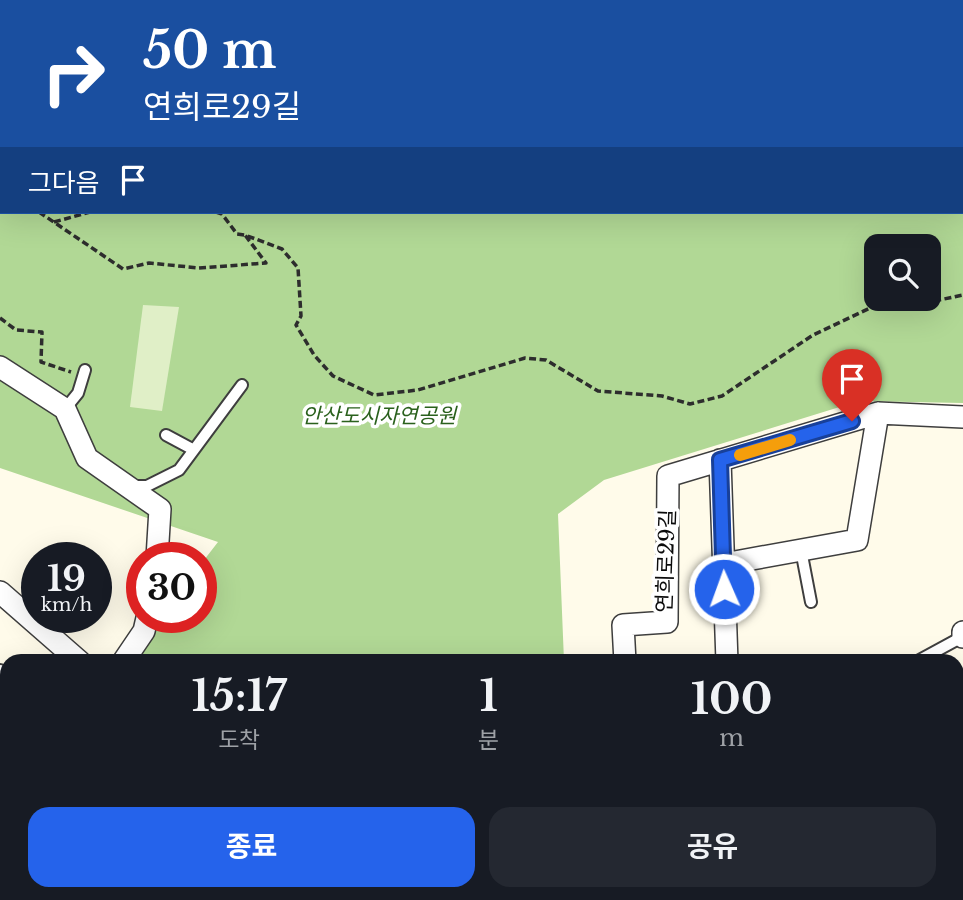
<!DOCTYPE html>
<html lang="ko">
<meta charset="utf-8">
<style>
:root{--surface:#171b24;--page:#242831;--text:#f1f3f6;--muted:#9ea1a6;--accent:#2563eb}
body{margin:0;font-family:"Libre Baskerville","Noto Sans KR",serif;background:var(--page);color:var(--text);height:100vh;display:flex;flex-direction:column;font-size:26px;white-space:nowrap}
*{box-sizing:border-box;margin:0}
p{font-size:23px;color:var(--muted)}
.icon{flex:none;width:38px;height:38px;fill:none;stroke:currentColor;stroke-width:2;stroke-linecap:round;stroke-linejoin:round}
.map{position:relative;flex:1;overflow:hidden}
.details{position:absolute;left:0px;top:654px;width:964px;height:247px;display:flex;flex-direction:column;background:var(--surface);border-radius:21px 21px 0 0;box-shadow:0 7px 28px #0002}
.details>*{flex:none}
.banner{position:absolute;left:0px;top:0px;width:964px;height:214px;box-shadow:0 7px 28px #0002;background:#1a4fa0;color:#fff;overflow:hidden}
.buttons{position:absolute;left:864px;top:234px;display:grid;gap:14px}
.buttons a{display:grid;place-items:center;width:77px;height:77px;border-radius:14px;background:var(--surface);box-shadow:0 7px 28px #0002;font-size:35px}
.speed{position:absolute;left:21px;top:542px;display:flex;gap:14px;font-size:35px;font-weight:700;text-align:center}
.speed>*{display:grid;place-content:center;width:91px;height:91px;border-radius:50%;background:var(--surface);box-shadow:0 7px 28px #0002;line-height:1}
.speed small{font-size:18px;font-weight:400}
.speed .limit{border:10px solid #d22;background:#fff;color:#111}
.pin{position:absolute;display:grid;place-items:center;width:60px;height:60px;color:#fff;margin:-72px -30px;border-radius:50% 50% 50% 0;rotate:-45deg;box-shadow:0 0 7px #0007}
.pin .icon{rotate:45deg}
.me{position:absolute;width:77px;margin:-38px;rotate:358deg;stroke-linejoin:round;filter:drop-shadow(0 0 5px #0008)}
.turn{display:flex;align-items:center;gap:24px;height:147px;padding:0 28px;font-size:32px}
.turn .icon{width:91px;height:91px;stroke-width:2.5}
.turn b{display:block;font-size:49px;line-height:60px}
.then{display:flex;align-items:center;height:66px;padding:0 28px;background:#0003;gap:14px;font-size:26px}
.eta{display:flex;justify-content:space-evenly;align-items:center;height:119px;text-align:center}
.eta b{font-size:42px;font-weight:700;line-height:49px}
.action{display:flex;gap:14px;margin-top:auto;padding:14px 28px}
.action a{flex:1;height:80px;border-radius:21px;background:var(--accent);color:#fff;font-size:28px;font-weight:700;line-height:80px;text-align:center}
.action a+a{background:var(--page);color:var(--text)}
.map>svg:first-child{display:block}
.forest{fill:#b1d895;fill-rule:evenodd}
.pitch{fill:#e0efc7}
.building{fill:#544d48}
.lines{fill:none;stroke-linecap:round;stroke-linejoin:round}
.lane-casing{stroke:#3e3e3e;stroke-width:14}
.street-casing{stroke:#3e3e3e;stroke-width:24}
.path{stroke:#2d2d2d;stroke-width:3.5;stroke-dasharray:7 3.5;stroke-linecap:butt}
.lane{stroke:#fff;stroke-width:10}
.street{stroke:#fff;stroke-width:21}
.route-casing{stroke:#184099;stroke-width:18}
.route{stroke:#2563eb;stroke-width:12}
.slow{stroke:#f59e0b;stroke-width:12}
.labels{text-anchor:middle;stroke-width:7;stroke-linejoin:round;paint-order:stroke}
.park-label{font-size:21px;font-style:italic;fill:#2a611d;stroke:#fff}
.street-label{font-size:21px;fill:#0b0b0b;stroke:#fff}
</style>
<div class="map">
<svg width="963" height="900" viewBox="0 0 963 900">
<rect width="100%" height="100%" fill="#fffbea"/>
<path class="forest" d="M0 0H140L2 2V212H962L963 125V403L859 401 604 480 558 514 564 661H129L162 618H201V564L218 542 0 468ZM877 247H929V299H877Z"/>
<path class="pitch" d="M143 305 179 307 162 411 130 407Z"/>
<path class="building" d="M960 847 963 854V881L957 883V848Z"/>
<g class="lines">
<g class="lane-casing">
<path id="lane" d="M695 2 696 0
M750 2V0
M65 409 78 393 85 370
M166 435 194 450
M130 486H147L179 470 242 385
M801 550 811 602
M916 662 962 637
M0 670 7 677
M957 691 963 688"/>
</g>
<g class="street-casing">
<path id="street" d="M405 0 410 2
M588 0V2
M646 0V2
M478 2 479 0
M795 2V0
M962 31 963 32
M0 367 65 409 87 458 160 509 157 558
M720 460 727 662
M724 564 857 540 878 413
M0 592 80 662
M963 632V637
M123 662 144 631 147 618
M625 662 623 625 667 622 668 476 878 413 963 417
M0 788 7 781
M957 808 963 806
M0 852 7 853
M241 894 242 900
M462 894 463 900
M575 894V900
M955 894 958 900
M684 900 686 894
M788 900 797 894"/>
</g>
<path class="path" d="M164 2 165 0
M0 96 2 93
M0 198H2
M39 212 123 269 149 263 199 268 266 263 245 235 282 249 298 268 301 316 296 325 314 355 333 376 374 395 418 390 525 358 546 360 598 391 662 396 690 404 722 396 813 335 870 308 939 300 963 295
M216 212 222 214 237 234 245 235
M54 222 90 212
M0 318 16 330 42 332 41 362 71 372"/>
<use href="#lane" class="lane"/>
<use href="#street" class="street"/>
</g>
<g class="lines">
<g class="route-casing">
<path id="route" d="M724 589 720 460 852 421"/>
</g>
<use href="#route" class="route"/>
<path class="slow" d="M740 455 790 440"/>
</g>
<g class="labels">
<g class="park-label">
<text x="379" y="423">안산도시자연공원</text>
</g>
<g class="street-label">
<text transform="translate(666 561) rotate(-88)" y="7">연희로29길</text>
</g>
</g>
</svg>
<div class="buttons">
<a><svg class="icon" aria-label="search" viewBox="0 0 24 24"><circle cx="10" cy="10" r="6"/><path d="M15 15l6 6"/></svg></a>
</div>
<div class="speed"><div>19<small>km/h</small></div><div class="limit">30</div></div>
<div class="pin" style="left:852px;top:421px;background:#d93025"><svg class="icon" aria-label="arrive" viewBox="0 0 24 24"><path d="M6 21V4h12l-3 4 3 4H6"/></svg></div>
<svg class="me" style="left:724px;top:589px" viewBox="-20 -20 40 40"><circle r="17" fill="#2563eb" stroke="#fff" stroke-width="3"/><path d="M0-11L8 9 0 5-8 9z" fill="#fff"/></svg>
<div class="banner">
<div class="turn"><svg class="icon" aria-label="right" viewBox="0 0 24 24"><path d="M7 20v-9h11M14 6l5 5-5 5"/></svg><div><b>50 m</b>연희로29길</div></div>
<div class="then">그다음<svg class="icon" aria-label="arrive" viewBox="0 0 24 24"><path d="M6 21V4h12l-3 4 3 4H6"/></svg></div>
</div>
<section class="details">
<div class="eta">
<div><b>15:17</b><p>도착</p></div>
<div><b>1</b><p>분</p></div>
<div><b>100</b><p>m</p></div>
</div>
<div class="action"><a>종료</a><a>공유</a></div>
</section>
</div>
